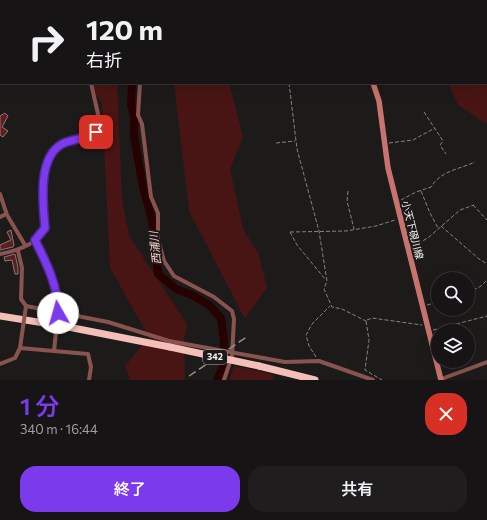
<!DOCTYPE html>
<html lang="ja">
<meta charset="utf-8">
<style>
:root{--surface:#161414;--page:#1f1d1d;--text:#f1f3f6;--muted:#9e9ea0;--line:#353334;--accent:#7c3aed}
body{margin:0;font-family:Commissioner,"Noto Sans JP",sans-serif;background:var(--page);color:var(--text);height:100vh;display:flex;flex-direction:column;font-size:15px;white-space:nowrap}
*{box-sizing:border-box;margin:0}
p{font-size:13px;color:var(--muted)}
.icon{flex:none;width:22px;height:22px;fill:none;stroke:currentColor;stroke-width:2;stroke-linecap:round;stroke-linejoin:round}
.map{position:relative;height:380px;overflow:hidden}
.side{display:flex;flex-direction:column;background:var(--surface);flex:1}
.side>*{flex:none}
.banner{position:absolute;left:0px;top:0px;width:487px;height:84px;box-shadow:0 4px 16px #0002,0 0 0 1px var(--line);background:#161414;color:var(--text);overflow:hidden}
.controls{position:absolute;left:431px;top:272px;display:grid;gap:8px}
.controls a{display:grid;place-items:center;width:44px;height:44px;border-radius:50%;background:var(--surface);box-shadow:0 4px 16px #0002,0 0 0 1px var(--line);font-size:20px}
.pin{position:absolute;display:grid;place-items:center;width:34px;height:34px;color:#fff;margin:-17px;border-radius:8px;box-shadow:0 2px 6px #0006}
.me{position:absolute;width:44px;margin:-22px;rotate:353deg;stroke-linejoin:round;filter:drop-shadow(0 0 3px #0008)}
.turn{display:flex;align-items:center;gap:14px;height:84px;padding:0 20px;font-size:18px}
.turn .icon{width:52px;height:52px;stroke-width:2.5}
.turn b{display:block;font-size:28px;line-height:34px}
.round{display:grid;place-items:center;flex:none;width:42px;height:42px;border-radius:16px;background:var(--page)}
.summary{display:flex;align-items:center;justify-content:space-between;height:68px;padding:0 20px}
h1{font-size:24px;font-weight:600;line-height:30px;color:var(--accent)}
.button{display:flex;gap:8px;margin-top:auto;padding:8px 20px}
.button a{flex:1;height:46px;border-radius:16px;background:var(--accent);color:#fff;font-size:16px;font-weight:600;line-height:46px;text-align:center}
.button a+a{background:var(--page);color:var(--text)}
.map>svg:first-child{display:block}
.green{fill:#481514}
.lines{fill:none;stroke-linecap:round;stroke-linejoin:round}
.river{stroke:#270000;stroke-width:8}
.building{fill:#611d1d;stroke:#807c7c}
.path{stroke:#858383;stroke-width:1;stroke-dasharray:4 2;stroke-linecap:butt}
.street{stroke:#895450;stroke-width:4}
.secondary{stroke:#c8736d;stroke-width:5.5}
.highway{stroke:#f4beb9;stroke-width:7}
.rail{stroke:#939191;stroke-width:1.5;stroke-dasharray:8 4;stroke-linecap:butt}
.street-bridge{stroke:#895450;stroke-width:4}
.highway-bridge{stroke:#f4beb9;stroke-width:7}
.route-casing{stroke:#51269a;stroke-width:10}
.route{stroke:#7c3aed;stroke-width:7}
.labels{text-anchor:middle;stroke-width:4;stroke-linejoin:round;paint-order:stroke}
.shield{fill:#1d1b1a;stroke:#b3b1b0;stroke-width:1}
.shield-label{font-size:9px;font-weight:bold;fill:#f3f1f1}
.street-label{font-size:10px;fill:#f3f1f1;stroke:#1d1b1a}
.water-label{font-size:11px;font-style:italic;fill:#fccfcb;stroke:#1d1b1a}
</style>
<div class="map">
<svg width="487" height="380" viewBox="0 0 487 380">
<rect width="100%" height="100%" fill="#1d1b1a"/>
<path class="green" d="M455 0H487V124L458 105 448 83H486V1Z
M89 83H117L122 199 129 236 187 324 184 339 185 380H130L125 366 149 337 110 268 102 104Z
M174 83H229L243 137 230 169 243 229 258 253 267 287 245 319 189 211Z
M234 366 272 374 274 380H229Z"/>
<g class="lines">
<path class="river" d="M105 0V1
M132 83 131 104 134 117V137L143 187 152 220 158 274 176 289 192 295 209 305 221 318 224 341 223 367 217 380"/>
</g>
<path class="building" d="M5 113 8 116 2 127 8 131 3 137 0 135V116Z
M11 230 14 245 13 247 0 250V245L11 240 7 232Z
M15 254 18 268V274H15L12 260 5 261 4 257Z"/>
<g class="lines">
<path class="path" d="M279 1V0
M289 83 297 149 319 231 327 281 324 289 332 307 342 309 366 321
M424 112 443 141 440 145 446 154
M276 143 295 141
M389 143 413 140 435 128
M348 191 347 201 354 229
M421 191 430 213 438 228
M401 200 416 192 431 187C440 171 460 169 475 162
M473 205 487 220
M441 226 479 259 487 264
M290 232 346 231 376 226 395 220
M290 232 297 245 325 279
M413 247 429 237 460 210 474 205
M468 293 481 286 487 280
M427 305 438 302
M367 320 372 318 422 325
M366 321 369 340 365 370 382 380
M433 330 487 316
M316 357 309 346 306 335 312 324 330 306"/>
<path class="street" d="M98 0 99 1
M109 0V1
M36 1 37 0
M140 83 138 115 142 124 151 197 158 213V239L164 261 174 276 214 297 232 311 234 319 232 356 224 380
M0 194 7 215 25 245
M0 217 6 214
M35 240C46 261 59 288 58 313
M18 251 22 268 21 299 26 306 108 322 169 341
M0 254C16 251 38 244 45 228 43 204 37 158 62 144 72 139 86 139 96 132L98 114 91 83
M263 358 285 362 319 361 373 380
M0 364 15 358 20 348 88 354 91 367 89 380
M444 378 487 362"/>
<path class="secondary" d="M358 1V0
M373 83 379 101 388 168 441 380"/>
<path class="highway" d="M0 316 63 326 170 347
M259 366 315 380"/>
<path class="rail" d="M189 376 248 336"/>
<path class="street-bridge" d="M169 341 263 358
M20 348 26 306
M54 351 58 313"/>
<path class="highway-bridge" d="M170 347 259 366"/>
</g>
<g class="lines">
<g class="route-casing">
<path id="route" d="M58 313C59 288 46 262 35 240L45 228C43 204 37 158 62 144 72 139 86 139 96 132"/>
</g>
<use href="#route" class="route"/>
</g>
<g class="labels">
<rect class="shield" x="203" y="350" width="24" height="14" rx="3"/>
<g class="shield-label">
<text x="215" y="360">342</text>
</g>
<g class="street-label">
<text transform="translate(413 230) rotate(76)" y="4">小天下硯川線</text>
</g>
<g class="water-label">
<text transform="translate(155 248) rotate(-96)" y="4">西浦川</text>
</g>
</g>
</svg>
<div class="controls">
<a><svg class="icon" aria-label="search" viewBox="0 0 24 24"><circle cx="10" cy="10" r="6"/><path d="M15 15l6 6"/></svg></a>
<a><svg class="icon" aria-label="layers" viewBox="0 0 24 24"><path d="M12 4l9 5-9 5-9-5zM3 14l9 5 9-5"/></svg></a>
</div>
<div class="pin" style="left:96px;top:132px;background:#d93025"><svg class="icon" aria-label="arrive" viewBox="0 0 24 24"><path d="M6 21V4h12l-3 4 3 4H6"/></svg></div>
<svg class="me" style="left:58px;top:313px" viewBox="-20 -20 40 40"><circle r="19" fill="#fff"/><path d="M0-13L10 11 0 6-10 11z" fill="#7c3aed"/></svg>
<div class="banner">
<div class="turn"><svg class="icon" aria-label="right" viewBox="0 0 24 24"><path d="M7 20v-9h11M14 6l5 5-5 5"/></svg><div><b>120 m</b>右折</div></div>
</div>
</div>
<section class="side">
<div class="summary"><div><h1>1 分</h1><p>340 m · 16:44</p></div><a class="round" style="background:#d93025;color:#fff"><svg class="icon" aria-label="close" viewBox="0 0 24 24"><path d="M6 6l12 12M18 6L6 18"/></svg></a></div>
<div class="button"><a>終了</a><a>共有</a></div>
</section>
